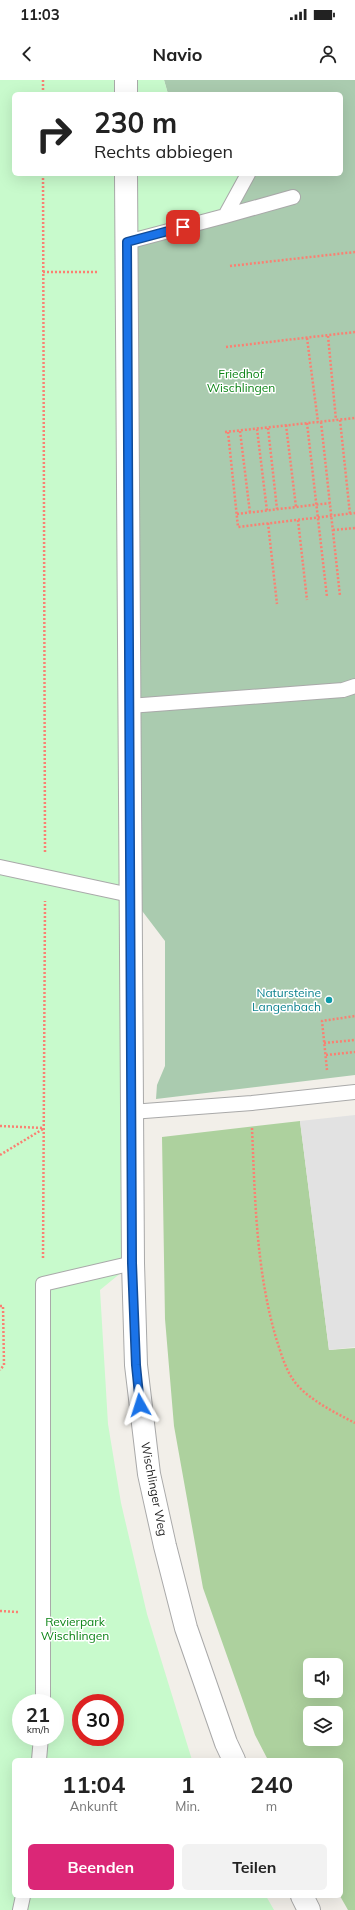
<!DOCTYPE html>
<html lang="de">
<style>
:root{--surface:#fff;--page:#f2f2f2;--text:#222;--muted:#767676;--accent:#db2777}
body{margin:0;font-family:Mulish,sans-serif;background:var(--page);color:var(--text);height:100vh;display:flex;flex-direction:column;font-size:15px;white-space:nowrap}
*{box-sizing:border-box;margin:0}
p{font-size:13px;color:var(--muted)}
.icon{flex:none;width:22px;height:22px;fill:none;stroke:currentColor;stroke-width:2;stroke-linecap:round;stroke-linejoin:round}
.map{position:relative;flex:1;overflow:hidden}
.sheet{position:absolute;left:12px;top:1678px;width:331px;height:140px;display:flex;flex-direction:column;background:var(--surface);border-radius:6px;box-shadow:0 4px 16px #0002}
.sheet>*{flex:none}
.guide{position:absolute;left:12px;top:12px;width:331px;height:84px;border-radius:6px;box-shadow:0 4px 16px #0002;background:#fff;color:var(--text);overflow:hidden}
.controls{position:absolute;left:303px;top:1578px;display:grid;gap:8px}
.controls a{display:grid;place-items:center;width:40px;height:40px;border-radius:6px;background:var(--surface);box-shadow:0 4px 16px #0002;font-size:20px}
.speed{position:absolute;left:12px;top:1614px;display:flex;gap:8px;font-size:20px;font-weight:700;text-align:center}
.speed>*{display:grid;place-content:center;width:52px;height:52px;border-radius:50%;background:var(--surface);box-shadow:0 4px 16px #0002;line-height:1}
.speed small{font-size:10px;font-weight:400}
.speed .limit{border:6px solid #d22;background:#fff;color:#111}
.pin{position:absolute;display:grid;place-items:center;width:34px;height:34px;color:#fff;margin:-17px;border-radius:8px;box-shadow:0 2px 6px #0006}
.me{position:absolute;width:44px;margin:-22px;rotate:354deg;stroke-linejoin:round;filter:drop-shadow(0 0 3px #0008)}
.turn{display:flex;align-items:center;gap:14px;height:84px;padding:0 16px;font-size:18px}
.turn .icon{width:52px;height:52px;stroke-width:2.5}
.turn b{display:block;font-size:28px;line-height:34px}
.eta{display:flex;justify-content:space-evenly;align-items:center;height:68px;text-align:center}
.eta b{font-size:24px;font-weight:700;line-height:28px}
.cta{display:flex;gap:8px;margin-top:auto;padding:8px 16px}
.cta a{flex:1;height:46px;border-radius:6px;background:var(--accent);color:#fff;font-size:16px;font-weight:700;line-height:46px;text-align:center}
.cta a+a{background:var(--page);color:var(--text)}
.status{display:flex;justify-content:space-between;align-items:center;height:28px;padding:0 20px;background:var(--surface);direction:ltr}
.status svg{height:11px;fill:currentColor}
header{display:flex;justify-content:space-between;align-items:center;height:52px;padding:0 16px;background:var(--surface);font-size:18px;font-weight:700}
.map>svg:first-child{display:block}
.forest{fill:#add19e;fill-rule:evenodd}
.cemetery{fill:#aacbaf}
.park{fill:#c8facc;fill-rule:evenodd}
.parking{fill:#e2e2e2}
.lines{fill:none;stroke-linecap:round;stroke-linejoin:round}
.service-casing{stroke:#a9a9a9;stroke-width:16}
.minor-casing{stroke:#a9a9a9;stroke-width:24}
.path{stroke:#fa8072;stroke-width:2.5;stroke-dasharray:2 2;stroke-linecap:butt}
.service{stroke:#fff;stroke-width:14}
.minor{stroke:#fff;stroke-width:22}
.route-casing{stroke:#114b97;stroke-width:10}
.route{stroke:#1a73e8;stroke-width:7}
.culture-dot{fill:#0f9aa8;stroke:#fff;stroke-width:1.5}
.labels{text-anchor:middle;stroke-width:3;stroke-linejoin:round;paint-order:stroke}
.park-label{font-size:12px;fill:#0c8416;stroke:#fff}
.culture-label{font-size:12px;fill:#0d838f;stroke:#fff;text-anchor:end}
.street-label{font-size:12px;fill:#222;stroke:#fff}
</style>
<div class="status"><b>11:03</b><svg viewBox="0 0 49 12"><path d="M0 12V9h3v3zM5 12V6h3v6zM10 12V3h3v9zM15 12V0h3v12zM26 1h20v11H26zM47 4h2v5h-2z"/></svg></div>
<header><svg class="icon" aria-label="back" viewBox="0 0 24 24"><path d="M15 5l-7 7 7 7"/></svg>Navio<svg class="icon" aria-label="person" viewBox="0 0 24 24"><circle cx="12" cy="8" r="4"/><path d="M4 21q1-7 8-7t8 7"/></svg></header>
<div class="map">
<svg width="355" height="1830" viewBox="0 0 355 1830">
<rect width="100%" height="100%" fill="#f2efe9"/>
<path class="forest" d="M300 1041 329 1270 355 1268V1830H348L340 1816 341 1680H268L255 1655 203 1508 174 1346 165 1239 162 1057ZM310 1585H336V1611H310ZM310 1633H336V1659H310Z"/>
<path class="cemetery" d="M164 0H355V995L156 1019 157 1005 165 986V861L130 815 127 162 248 94H341V14H168Z"/>
<path class="park" d="M0 0H164L168 14H14V94H248L225 136 127 162 133 1183 100 1210 108 1344 121 1423 147 1534 192 1680H14V1816H266L274 1830H0ZM21 1623H55V1657H21ZM81 1623H115V1657H81Z"/>
<path class="parking" d="M355 1035V1267L329 1270 300 1041Z"/>
<g class="lines">
<g class="service-casing">
<path id="service" d="M225 136 293 117
M127 162 225 136 248 94
M129 626 343 610 355 606
M0 787 130 815
M131 1032 252 1023 355 1012
M43 1623V1204L133 1183
M39 1680 41 1657
M20 1830 23 1816"/>
</g>
<g class="minor-casing">
<path id="minor" d="M126 14V0
M126 94 133 1183 136 1285 149 1394 165 1466 186 1548 226 1663 234 1680
M302 1816 309 1830"/>
</g>
<path class="path" d="M43 0V14
M43 94 45 772
M230 186 355 172
M43 192H98
M328 256 336 340
M307 258 318 342
M226 267 355 252
M340 340 350 434
M321 342 340 516
M307 343 327 517
M286 345 296 427
M268 348 277 429
M257 349 267 431
M240 351 250 433
M225 352 355 338
M228 352 238 447 355 433
M237 434 330 423
M298 440 307 520
M268 443 277 524
M333 450 355 448
M324 963 355 960
M326 975 355 972
M327 990 322 941 355 936
M0 1046 43 1048
M252 1048C255 1119 256 1189 276 1258 282 1276 287 1296 301 1309 317 1324 336 1333 355 1343
M0 1075 43 1049
M43 1178 45 821
M0 1226H3L4 1285 0 1290
M0 1531 18 1532"/>
<use href="#service" class="service"/>
<use href="#minor" class="minor"/>
</g>
<g class="lines">
<g class="route-casing">
<path id="route" d="M140 1325 136 1285 132 1183 127 162 183 147"/>
</g>
<use href="#route" class="route"/>
</g>
<circle class="culture-dot" cx="329" cy="920" r="4"/>
<g class="labels">
<g class="park-label">
<text x="241" y="298">Friedhof<tspan x="241" dy="14">Wischlingen</tspan></text>
<text x="75" y="1546">Revierpark<tspan x="75" dy="14">Wischlingen</tspan></text>
</g>
<g class="culture-label">
<text x="321" y="917">Natursteine<tspan x="321" dy="14">Langenbach</tspan></text>
</g>
<g class="street-label">
<text transform="translate(154 1409) rotate(79)" y="4">Wischlinger Weg</text>
</g>
</g>
</svg>
<div class="controls">
<a><svg class="icon" aria-label="sound" viewBox="0 0 24 24"><path d="M4 9h4l5-4v14l-5-4H4zM17 9q2 3 0 6"/></svg></a>
<a><svg class="icon" aria-label="layers" viewBox="0 0 24 24"><path d="M12 4l9 5-9 5-9-5zM3 14l9 5 9-5"/></svg></a>
</div>
<div class="speed"><div>21<small>km/h</small></div><div class="limit">30</div></div>
<div class="pin" style="left:183px;top:147px;background:#d93025"><svg class="icon" aria-label="arrive" viewBox="0 0 24 24"><path d="M6 21V4h12l-3 4 3 4H6"/></svg></div>
<svg class="me" style="left:140px;top:1325px" viewBox="-20 -20 40 40"><path d="M0-17L14 15 0 8-14 15z" fill="#1a73e8" stroke="#fff" stroke-width="4"/></svg>
<div class="guide">
<div class="turn"><svg class="icon" aria-label="right" viewBox="0 0 24 24"><path d="M7 20v-9h11M14 6l5 5-5 5"/></svg><div><b>230 m</b>Rechts abbiegen</div></div>
</div>
<section class="sheet">
<div class="eta">
<div><b>11:04</b><p>Ankunft</p></div>
<div><b>1</b><p>Min.</p></div>
<div><b>240</b><p>m</p></div>
</div>
<div class="cta"><a>Beenden</a><a>Teilen</a></div>
</section>
</div>
